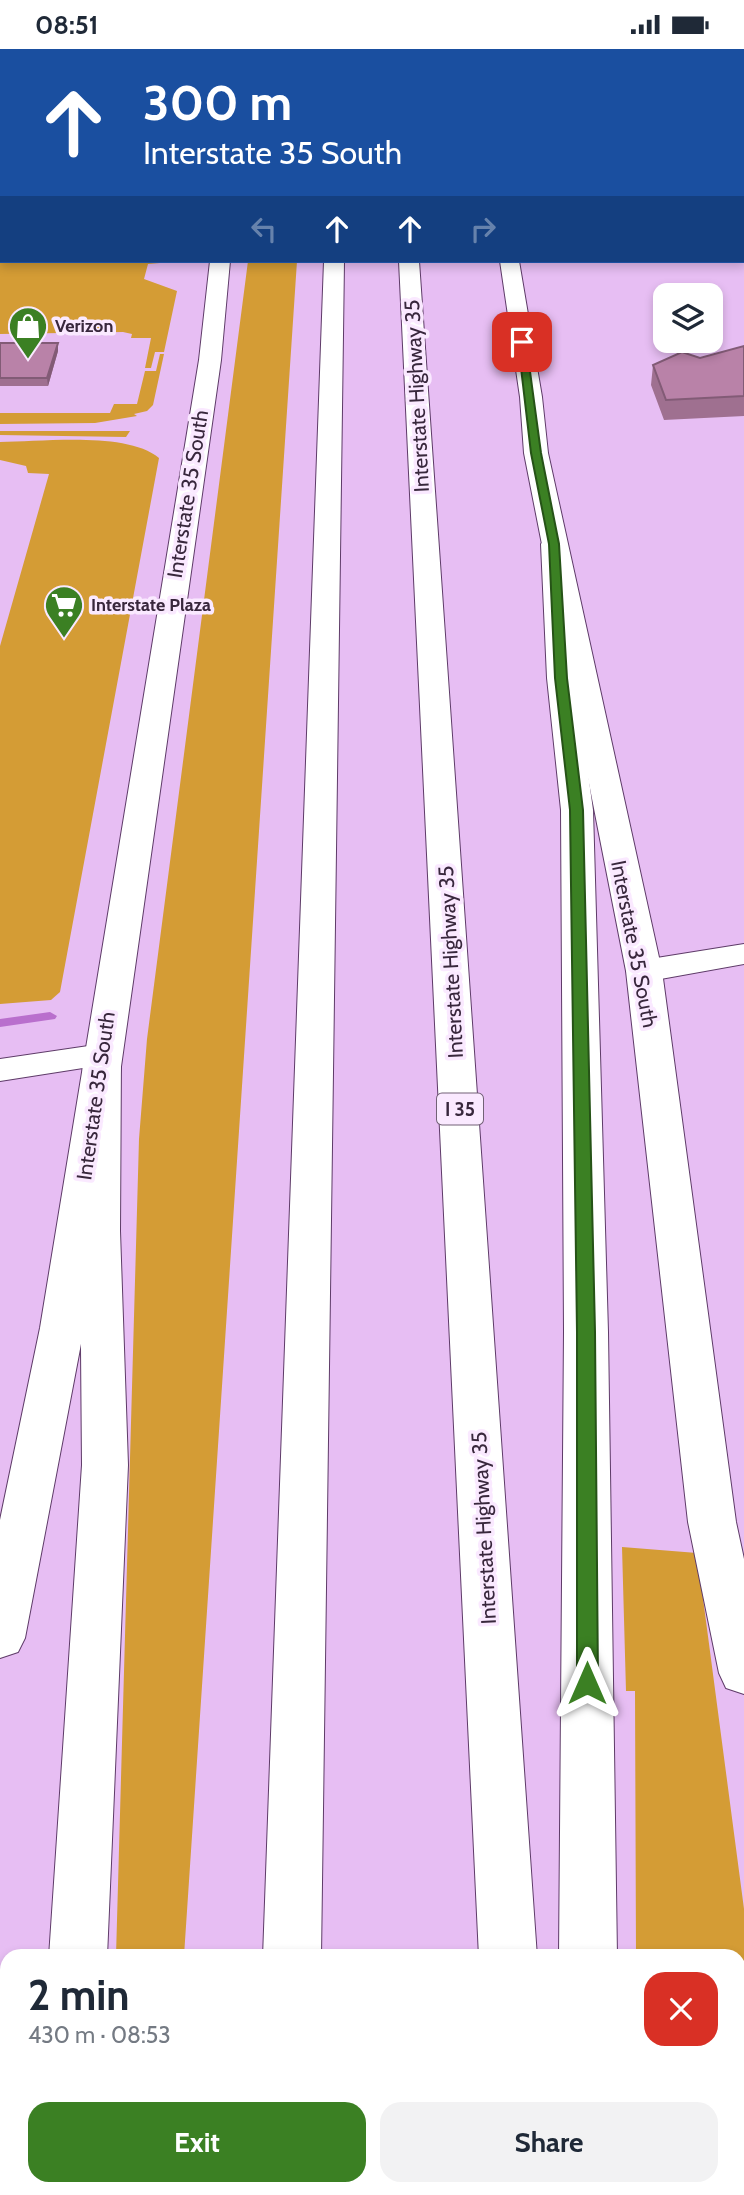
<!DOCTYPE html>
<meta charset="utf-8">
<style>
:root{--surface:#fff;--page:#f2f2f3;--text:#1f2937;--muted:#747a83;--accent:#3b8023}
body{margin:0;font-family:Cabin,sans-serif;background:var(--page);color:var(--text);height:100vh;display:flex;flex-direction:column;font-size:26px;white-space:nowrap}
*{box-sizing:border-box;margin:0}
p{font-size:23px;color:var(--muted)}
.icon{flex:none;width:38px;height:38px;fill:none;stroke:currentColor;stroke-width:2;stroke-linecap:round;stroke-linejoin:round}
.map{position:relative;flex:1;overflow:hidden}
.panel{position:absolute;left:0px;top:1900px;width:746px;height:247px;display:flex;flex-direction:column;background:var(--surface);border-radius:21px 21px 0 0;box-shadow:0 4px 10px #0003}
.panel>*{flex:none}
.top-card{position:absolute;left:0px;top:0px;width:746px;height:214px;box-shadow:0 4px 10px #0003;background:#1a4fa0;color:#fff;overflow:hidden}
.controls{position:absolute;left:653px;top:234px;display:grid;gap:14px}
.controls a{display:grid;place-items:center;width:70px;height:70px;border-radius:14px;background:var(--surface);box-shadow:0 4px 10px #0003;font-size:35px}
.pin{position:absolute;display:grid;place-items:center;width:60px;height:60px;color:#fff;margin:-30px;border-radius:14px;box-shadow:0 4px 10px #0006}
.me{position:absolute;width:77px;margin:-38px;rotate:0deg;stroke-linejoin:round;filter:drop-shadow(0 0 5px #0008)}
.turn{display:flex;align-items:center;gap:24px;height:147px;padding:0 28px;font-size:32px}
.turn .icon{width:91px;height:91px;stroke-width:2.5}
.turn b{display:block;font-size:49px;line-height:60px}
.lanes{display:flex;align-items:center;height:66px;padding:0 28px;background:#0003;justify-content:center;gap:35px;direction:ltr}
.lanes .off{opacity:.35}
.round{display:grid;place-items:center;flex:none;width:74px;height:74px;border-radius:21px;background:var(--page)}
.head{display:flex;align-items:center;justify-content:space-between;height:119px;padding:0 28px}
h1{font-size:42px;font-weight:700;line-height:52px}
.cta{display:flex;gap:14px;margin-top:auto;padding:14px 28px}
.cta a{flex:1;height:80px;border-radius:21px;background:var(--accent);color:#fff;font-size:28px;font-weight:700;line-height:80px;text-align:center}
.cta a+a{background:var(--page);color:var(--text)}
.status{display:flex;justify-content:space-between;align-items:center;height:49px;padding:0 35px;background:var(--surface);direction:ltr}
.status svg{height:19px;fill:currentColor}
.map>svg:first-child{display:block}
.green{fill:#d49c35}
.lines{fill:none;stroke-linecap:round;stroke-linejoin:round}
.stream{fill:#b96fcd;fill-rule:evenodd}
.minor-casing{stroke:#5e3b68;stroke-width:2}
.secondary-casing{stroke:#5e3b68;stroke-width:2}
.motorway-casing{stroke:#5e3b68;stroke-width:2}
.minor{fill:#fff;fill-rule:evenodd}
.secondary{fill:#fff;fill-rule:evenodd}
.motorway{fill:#fff;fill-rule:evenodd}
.wall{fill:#9f7090}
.shaded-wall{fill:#825b76}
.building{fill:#b982a8;stroke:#825b76;stroke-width:2}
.route{fill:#3b8023;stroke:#265317;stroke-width:2}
.labels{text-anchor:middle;stroke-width:7;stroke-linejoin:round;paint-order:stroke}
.far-poi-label{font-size:18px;font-weight:bold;fill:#38273c;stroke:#fae9ff;text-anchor:start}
.shield{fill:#fae9ff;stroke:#726176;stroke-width:2}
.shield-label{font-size:19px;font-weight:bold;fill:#38273c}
.street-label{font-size:21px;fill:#38273c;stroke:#fae9ff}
</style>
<div class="status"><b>08:51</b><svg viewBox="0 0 49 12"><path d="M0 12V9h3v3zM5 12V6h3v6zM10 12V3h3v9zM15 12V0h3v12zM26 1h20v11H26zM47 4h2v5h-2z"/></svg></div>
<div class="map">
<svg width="744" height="2146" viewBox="0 0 744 2146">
<rect width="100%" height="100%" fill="#e7bef3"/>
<path class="green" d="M0 202 2 212H184L148 215 144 230 177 242 164 303H155L151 319H145L151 289H131L132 285 123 283 0 285Z
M248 212H297L184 1907H116L139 1090 147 990Z
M160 305H164L153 356 147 362 134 365 137 367 95 374 0 375V364H110L114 355H137L145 322H156Z
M0 382H130L126 388 0 386Z
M0 393C41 393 127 382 159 409L60 943 51 951 0 955V597L49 425 28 424 26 417 0 411Z
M622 1498 697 1504 744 1860V2146H649L648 2140H738V1908L636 1907 635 1642H626Z
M7 1946V2140H23V2146H0V1947Z"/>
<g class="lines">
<path class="stream" d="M50 963 57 967 55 970 0 978V970Z"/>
<g class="minor-casing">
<path id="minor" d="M215 0H261L262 2H216Z
M700 0H727L699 2Z
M744 895V915L644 933 632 929 626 922 632 915 644 911Z
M102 995 115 998 121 1006 115 1014 0 1032V1010Z"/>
</g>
<g class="secondary-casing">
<path id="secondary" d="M248 0H262V2H248Z
M464 0H478L479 2H465Z
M622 0H637L638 2H623Z
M0 26H2V36H0Z
M210 212H230L221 311 84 1279 25 1589 18 1603 0 1609V1471L40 1279 199 311Z
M500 212H519L542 348 548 404 662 922 736 1473 744 1510V1645L726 1639 719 1624 688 1473 626 922 524 404 520 348Z"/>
</g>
<g class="motorway-casing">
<path id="motorway" d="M304 0H318V2H304Z
M332 0H346V2H332Z
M412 0H427L428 2H413Z
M324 212H344L321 1908H263Z
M399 212H419L537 1908H479Z
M554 487 563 490 567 495 575 629 593 761 608 1283 617 1908H559L564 1283 561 761 547 629 541 495 545 490Z
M102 995 115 998 121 1006 120 1182 128 1416 107 1908H49L82 1416 80 1182 83 1006 89 998Z
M38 2140H100L99 2146H37Z
M255 2140H317V2146H255Z
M491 2140H553V2146H491Z
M558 2140H620V2146H558Z"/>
</g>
<use href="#minor" class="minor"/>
<use href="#secondary" class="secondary"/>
<use href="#motorway" class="motorway"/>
</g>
<path class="wall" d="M719 0H744V13V2H719Z
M0 294 58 302 48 337H0Z
M744 297V367L664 371 651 336 653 316 700 309Z"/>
<path class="shaded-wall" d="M58 294V302L48 337 47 329Z"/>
<path class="building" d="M727 0H744V6V2H732Z
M0 294H58L47 329H0Z
M744 297V347L666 351 653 316 682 303 700 309Z"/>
<path class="route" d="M522 291 526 293 541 404 559 495 567 629 583 761 595 1283 598 1634 595 1640 587 1643 580 1640 577 1634V1283L570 761 555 629 549 495 531 404 518 293Z"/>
<defs>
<g id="shop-pin" transform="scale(2.0125)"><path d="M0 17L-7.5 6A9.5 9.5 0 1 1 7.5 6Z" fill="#3b8023" stroke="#fae9ff"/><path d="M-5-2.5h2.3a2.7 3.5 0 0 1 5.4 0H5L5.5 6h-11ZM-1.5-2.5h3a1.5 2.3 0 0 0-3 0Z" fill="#fff"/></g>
<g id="supermarket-pin" transform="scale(2.0125)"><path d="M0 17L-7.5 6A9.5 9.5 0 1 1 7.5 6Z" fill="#3b8023" stroke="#fae9ff"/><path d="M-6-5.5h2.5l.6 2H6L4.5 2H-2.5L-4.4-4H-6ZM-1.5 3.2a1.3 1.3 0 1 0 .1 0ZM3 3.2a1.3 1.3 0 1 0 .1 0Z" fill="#fff"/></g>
</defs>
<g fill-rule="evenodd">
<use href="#shop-pin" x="28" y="277"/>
<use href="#supermarket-pin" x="64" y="556"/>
</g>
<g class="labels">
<g class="far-poi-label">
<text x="55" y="283">Verizon</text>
<text x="91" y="562">Interstate Plaza</text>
</g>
<rect class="shield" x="437" y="1044.5" width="46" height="31" rx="5"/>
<g class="shield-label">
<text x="460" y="1067">I 35</text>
</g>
<g class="street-label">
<text transform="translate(417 347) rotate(-93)" y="7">Interstate Highway 35</text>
<text transform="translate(188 445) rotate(-81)" y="7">Interstate 35 South</text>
<text transform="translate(634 895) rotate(79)" y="7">Interstate 35 South</text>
<text transform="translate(451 913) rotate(-93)" y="7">Interstate Highway 35</text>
<text transform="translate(96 1047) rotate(-82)" y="7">Interstate 35 South</text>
<text transform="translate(484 1479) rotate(-93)" y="7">Interstate Highway 35</text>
</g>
</g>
</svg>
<div class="controls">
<a><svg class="icon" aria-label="layers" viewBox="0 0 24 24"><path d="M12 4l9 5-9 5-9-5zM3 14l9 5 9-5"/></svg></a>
</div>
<div class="pin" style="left:522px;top:293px;background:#d93025"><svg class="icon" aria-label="arrive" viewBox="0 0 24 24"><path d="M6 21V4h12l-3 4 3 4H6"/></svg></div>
<svg class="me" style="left:587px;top:1634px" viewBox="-20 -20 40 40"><path d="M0-17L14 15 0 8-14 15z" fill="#3b8023" stroke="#fff" stroke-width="4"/></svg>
<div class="top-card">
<div class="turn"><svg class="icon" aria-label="ahead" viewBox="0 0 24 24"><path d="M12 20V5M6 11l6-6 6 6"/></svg><div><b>300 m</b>Interstate 35 South</div></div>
<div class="lanes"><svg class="icon off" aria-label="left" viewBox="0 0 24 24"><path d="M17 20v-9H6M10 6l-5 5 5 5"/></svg><svg class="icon" aria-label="ahead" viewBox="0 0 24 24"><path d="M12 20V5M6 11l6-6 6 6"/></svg><svg class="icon" aria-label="ahead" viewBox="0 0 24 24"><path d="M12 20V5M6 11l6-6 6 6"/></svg><svg class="icon off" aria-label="right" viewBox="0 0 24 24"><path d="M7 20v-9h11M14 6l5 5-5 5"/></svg></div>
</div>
<section class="panel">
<div class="head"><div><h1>2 min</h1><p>430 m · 08:53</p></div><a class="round" style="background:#d93025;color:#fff"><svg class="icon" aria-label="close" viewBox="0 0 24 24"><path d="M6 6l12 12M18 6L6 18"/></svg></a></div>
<div class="cta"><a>Exit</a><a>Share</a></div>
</section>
</div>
